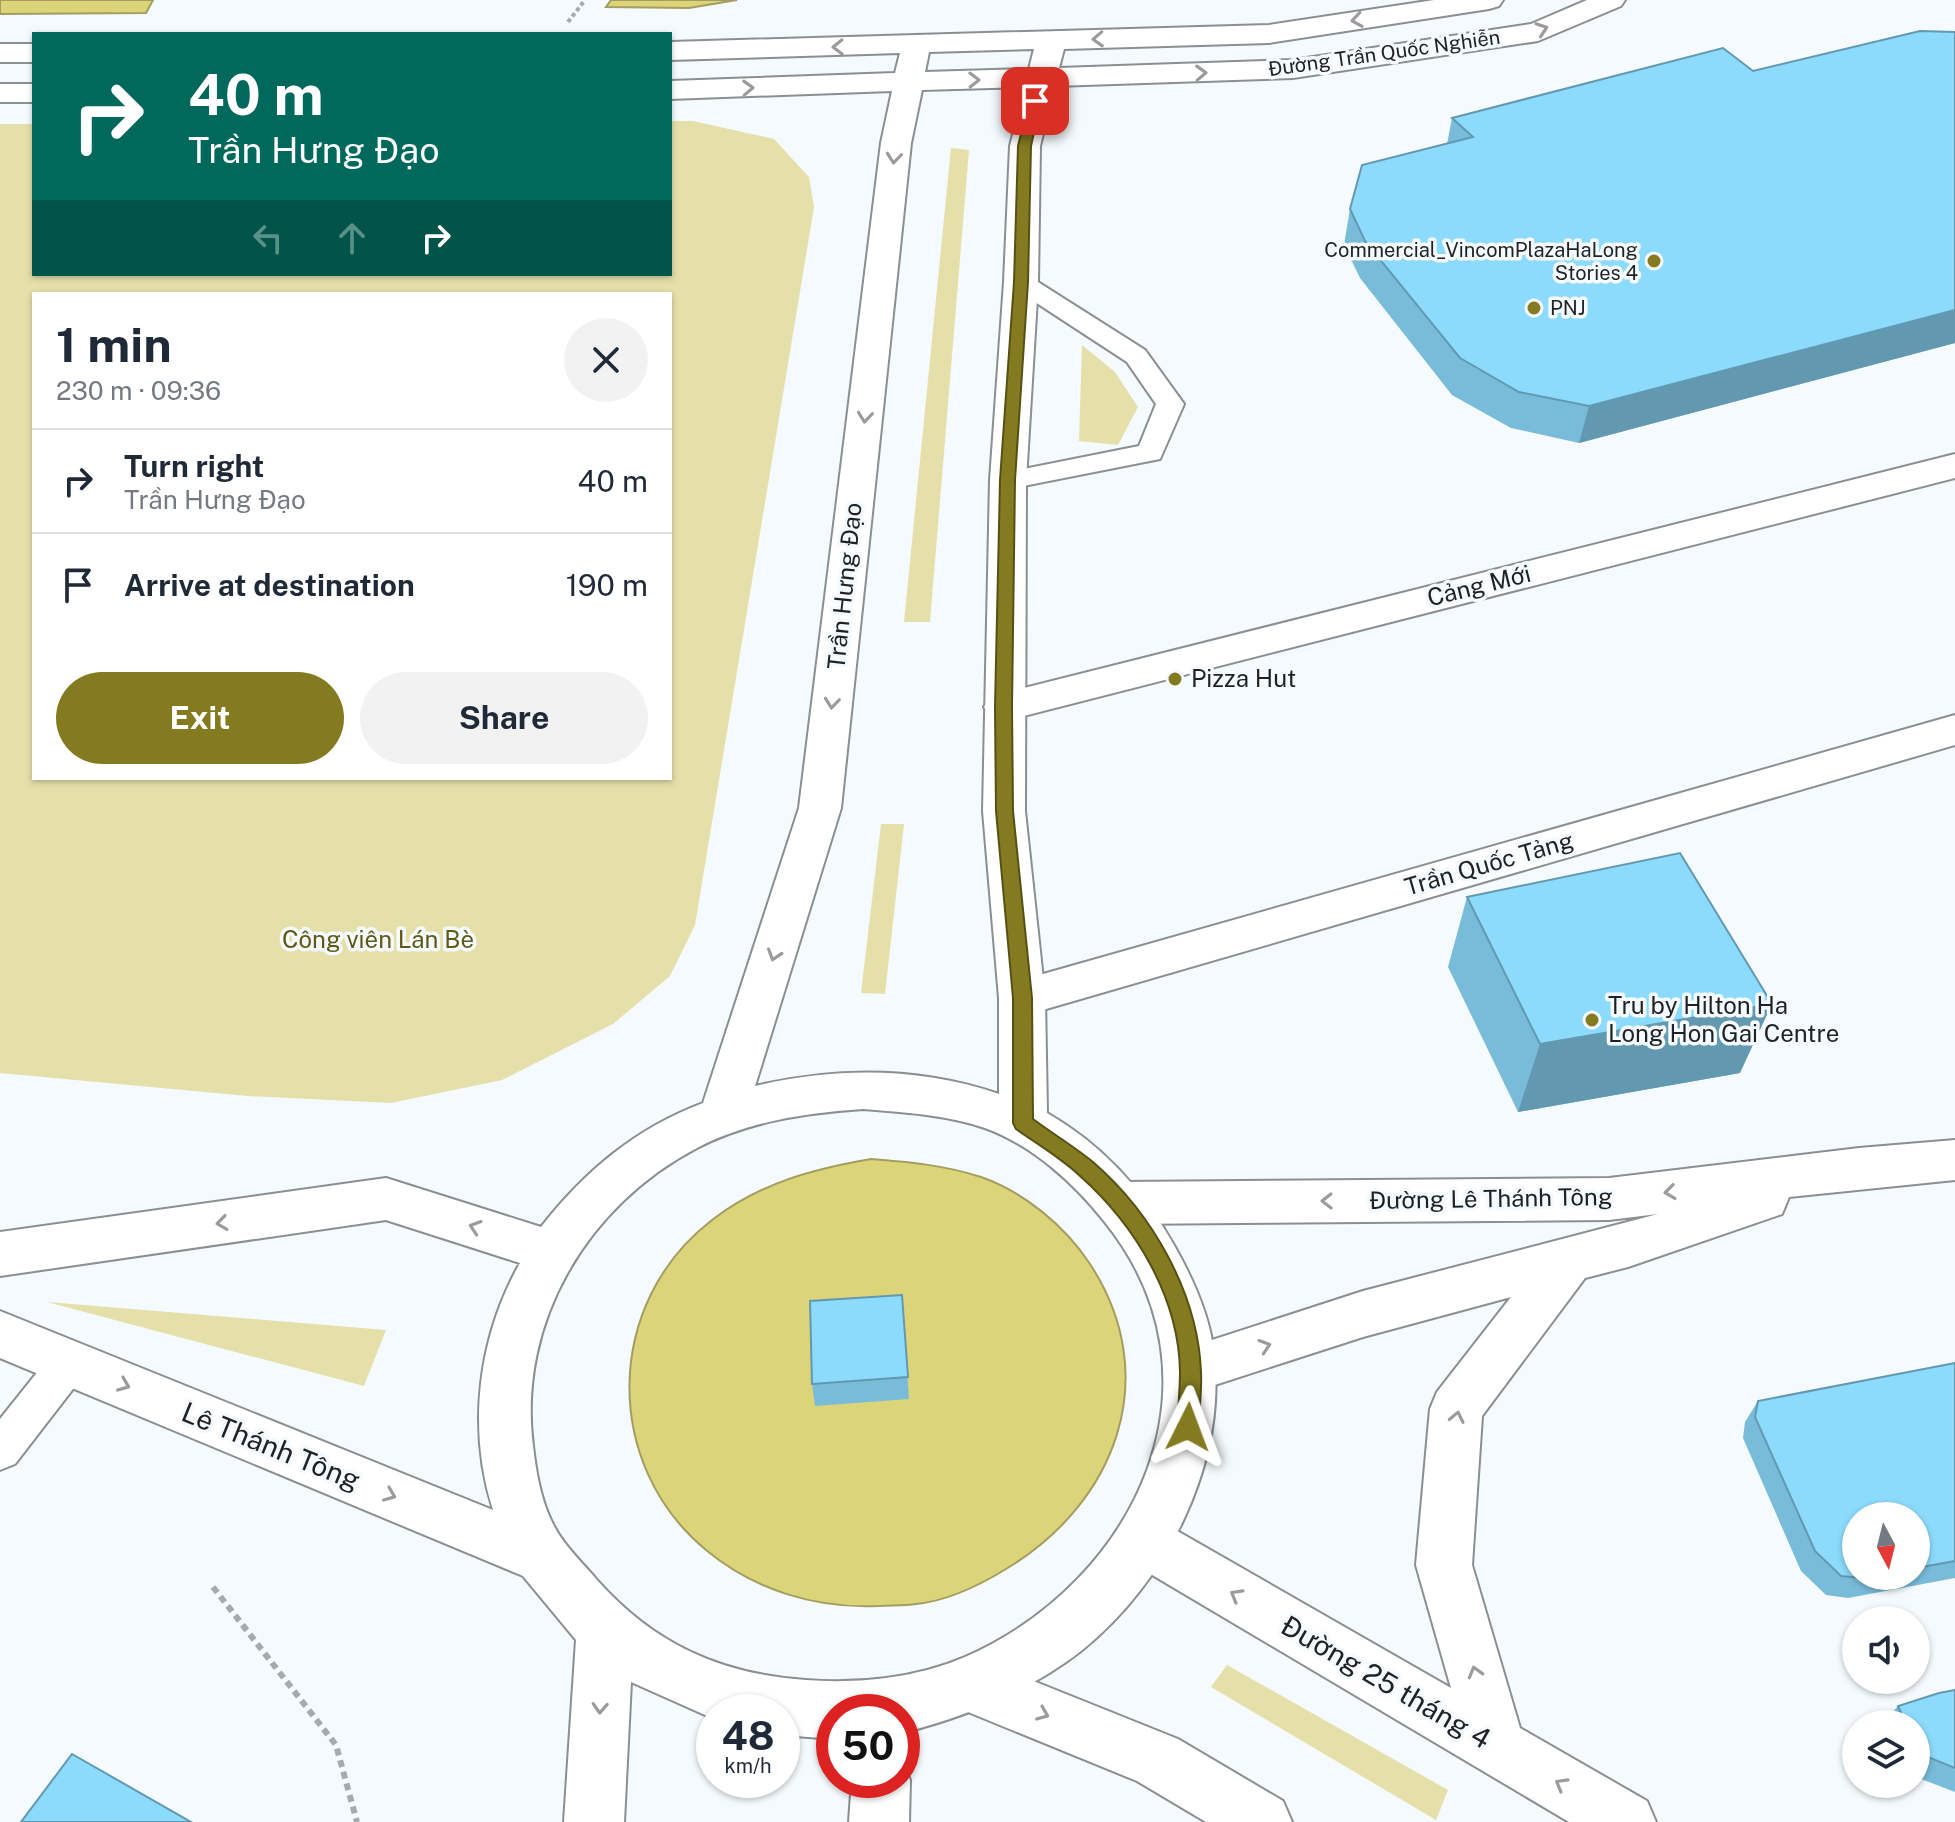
<!DOCTYPE html>
<meta charset="utf-8">
<style>
:root{--surface:#fff;--page:#f2f2f3;--text:#1f2937;--muted:#747a83;--line:#e0e1e3;--accent:#847b21}
body{margin:0;font-family:"Public Sans",sans-serif;background:var(--page);color:var(--text);height:100vh;display:flex;flex-direction:column;font-size:30px;white-space:nowrap}
*{box-sizing:border-box;margin:0}
p{font-size:26px;color:var(--muted)}
.icon{flex:none;width:44px;height:44px;fill:none;stroke:currentColor;stroke-width:2;stroke-linecap:round;stroke-linejoin:round}
.map{position:relative;flex:1;overflow:hidden}
.sheet{position:absolute;left:32px;top:292px;width:640px;height:488px;display:flex;flex-direction:column;background:var(--surface);border-radius:0px;box-shadow:0 2px 6px #0004}
.sheet>*{flex:none}
.top-card{position:absolute;left:32px;top:32px;width:640px;height:244px;border-radius:0px;box-shadow:0 2px 6px #0004;background:#00695c;color:#fff;overflow:hidden}
.needle{width:52px;rotate:173deg}
.buttons{position:absolute;left:1842px;top:1502px;display:grid;gap:16px}
.buttons a{display:grid;place-items:center;width:88px;height:88px;border-radius:50%;background:var(--surface);box-shadow:0 2px 6px #0004;font-size:40px}
.speed{position:absolute;left:696px;top:1694px;display:flex;gap:16px;font-size:40px;font-weight:700;text-align:center}
.speed>*{display:grid;place-content:center;width:104px;height:104px;border-radius:50%;background:var(--surface);box-shadow:0 2px 6px #0004;line-height:1}
.speed small{font-size:20px;font-weight:400}
.speed .limit{border:12px solid #d22;background:#fff;color:#111}
.pin{position:absolute;display:grid;place-items:center;width:68px;height:68px;color:#fff;margin:-34px;border-radius:16px;box-shadow:0 4px 12px #0006}
.me{position:absolute;width:88px;margin:-44px;rotate:3deg;stroke-linejoin:round;filter:drop-shadow(0 0 6px #0008)}
.turn{display:flex;align-items:center;gap:28px;height:168px;padding:0 24px;font-size:36px}
.turn .icon{width:104px;height:104px;stroke-width:2.5}
.turn b{display:block;font-size:56px;line-height:68px}
.lanes{display:flex;align-items:center;height:76px;padding:0 24px;background:#0003;justify-content:center;gap:40px;direction:ltr}
.lanes .off{opacity:.35}
.round{display:grid;place-items:center;flex:none;width:84px;height:84px;border-radius:42px;background:var(--page)}
.overview{display:flex;align-items:center;justify-content:space-between;height:136px;padding:0 24px}
h1{font-size:48px;font-weight:700;line-height:60px}
.action{display:flex;gap:16px;margin-top:auto;padding:16px 24px}
.action a{flex:1;height:92px;border-radius:48px;background:var(--accent);color:#fff;font-size:32px;font-weight:700;line-height:92px;text-align:center}
.action a+a{background:var(--page);color:var(--text)}
ul{padding:0;list-style:none}
li{display:flex;align-items:center;gap:24px;height:104px;padding:0 24px;border-top:2px solid var(--line)}
li div{flex:1}
li b{display:block;font-size:30px}
li em{font-style:normal}
.map>svg:first-child{display:block}
.green{fill:#e5e0a9;fill-rule:evenodd}
.water{fill:#dcd479;stroke:#a39e5f;stroke-width:2}
.lines{fill:none;stroke-linecap:round;stroke-linejoin:round}
.service-casing{stroke:#8a8f92;stroke-width:4}
.minor-casing{stroke:#8a8f92;stroke-width:4}
.tertiary-casing{stroke:#8a8f92;stroke-width:4}
.secondary-casing{stroke:#8a8f92;stroke-width:4}
.path-far1{stroke:#a6aaac;stroke-width:4;stroke-dasharray:4 3;stroke-linecap:butt}
.path{stroke:#a6aaac;stroke-width:6;stroke-dasharray:7 5;stroke-linecap:butt}
.service{fill:#fff;fill-rule:evenodd}
.minor{fill:#fff;fill-rule:evenodd}
.tertiary{fill:#fff;fill-rule:evenodd}
.secondary{fill:#fff;fill-rule:evenodd}
.wall{fill:#78bcda;fill-rule:evenodd}
.shaded-wall{fill:#6299b1}
.building{fill:#8cdbfd;stroke:#6299b1;stroke-width:2}
.oneway{stroke:#9a9b9c}
.route{fill:#847b21;stroke:#565015;stroke-width:2}
.poi-dot{fill:#847b21;stroke:#f4fafd;stroke-width:3}
.labels{text-anchor:middle;stroke-width:7;stroke-linejoin:round;paint-order:stroke}
.far-street-label{font-size:20px;fill:#1f2122;stroke:#f4fafd}
.far-poi-label{font-size:20px;fill:#1f2122;stroke:#f4fafd;text-anchor:end}
.street-label{font-size:24px;fill:#1f2122;stroke:#f4fafd}
.poi-label{font-size:24px;fill:#1f2122;stroke:#f4fafd;text-anchor:start}
.park-label{font-size:24px;fill:#605916;stroke:#f4fafd}
.near-street-label{font-size:28px;fill:#1f2122;stroke:#f4fafd}
</style>
<div class="map">
<svg width="1955" height="1822" viewBox="0 0 1955 1822">
<rect width="100%" height="100%" fill="#f4fafd"/>
<path class="green" d="M670 121H693L774 139 809 177 814 207 695 925 670 976 613 1024 502 1080 391 1103 248 1096 0 1073V124H34V274H670ZM670 294V778H34V294Z
M951 148 969 150 930 622H904Z
M1082 345 1115 372 1138 407 1118 445 1079 441Z
M881 824H904L885 994 861 993Z
M47 1302 386 1330 364 1386Z
M1227 1665 1448 1790 1436 1820 1211 1687Z"/>
<path class="water" d="M0 0H153L146 13 0 14Z
M611 0H737L689 8 606 7Z
M871 1159C909 1162 944 1165 981 1177 1024 1192 1065 1226 1090 1264 1164 1377 1116 1503 1006 1569 980 1585 947 1601 916 1604 904 1606 891 1605 879 1606 816 1609 754 1590 706 1550 602 1464 604 1303 712 1220 760 1183 813 1169 871 1159Z"/>
<g class="lines">
<g class="service-casing">
<path id="service" d="M1021 274 1030 277 1145 350 1184 404 1160 459 1008 489 998 486 994 480 998 474 1139 446 1156 404 1127 362 1012 287 1008 282 1012 277Z
M69 1345 83 1350 89 1363 83 1376 15 1464 0 1470V1419L55 1350Z"/>
</g>
<g class="minor-casing">
<path id="minor" d="M1955 454V478L1004 721 990 717 984 707 990 697 1004 693Z
M1955 715V745L1022 1016 1006 1011 999 998 1006 985 1022 980Z"/>
</g>
<g class="tertiary-casing">
<path id="tertiary" d="M1955 1140V1180L1789 1197 1782 1214 1628 1267 1585 1278 1482 1416 1472 1565 1520 1728 1647 1801 1656 1822H1569L1127 1560 1119 1542 1127 1524 1146 1516 1165 1524 1451 1688 1416 1565 1430 1409 1437 1392 1511 1297 1363 1337 1190 1393 1172 1387 1164 1370 1172 1353 1363 1291 1658 1214 1609 1220 1121 1224 1104 1218 1097 1203 1104 1188 1121 1182 1609 1178 1859 1148Z
M971 1656 1178 1739 1283 1801 1292 1822H1206L1137 1781 951 1705 942 1685 951 1665Z"/>
</g>
<g class="secondary-casing">
<path id="secondary" d="M1434 0H1503L1499 6 1489 9 1269 43 1064 49 1059 68 1293 60 1531 24 1587 0H1625L1621 6 1538 41 1293 78 1055 86 1040 146 1038 282 1026 480 1025 811 1045 998 1047 1113C1103 1145 1144 1191 1175 1247 1193 1279 1210 1316 1214 1354 1226 1465 1167 1582 1081 1651 1031 1690 968 1716 906 1732H902V1712H834V1739L782 1735V1712H714V1719L631 1682 624 1822H564L576 1640 523 1576 0 1358V1311L493 1510C467 1428 478 1338 520 1263L386 1220 0 1276V1232L386 1178 541 1227C585 1171 636 1128 703 1103L799 808 881 143 892 91 670 99V81L895 73 900 53 670 60V42L1269 25ZM1034 49 1029 69 925 72 929 52ZM1025 87 1010 146 1004 282 990 480 983 811 999 998V1094C920 1067 836 1067 755 1086L841 808 911 143 922 90ZM863 1109C903 1112 947 1115 985 1128 1032 1145 1074 1183 1104 1221 1233 1380 1136 1582 965 1657 916 1678 858 1684 806 1680 720 1674 654 1644 597 1580 581 1561 561 1543 551 1520 540 1497 536 1471 533 1446 517 1322 588 1205 697 1148 749 1121 806 1113 863 1109Z
M0 44H34V62H0Z
M0 84H34V102H0Z
M902 1760 910 1780 909 1822H849L852 1780H902Z"/>
</g>
<path class="path-far1" d="M568 22 585 0"/>
<path class="path" d="M213 1587 336 1745 357 1822"/>
<use href="#service" class="service"/>
<use href="#minor" class="minor"/>
<use href="#tertiary" class="tertiary"/>
<use href="#secondary" class="secondary"/>
</g>
<path class="wall" d="M1955 32V343L1579 443 1511 428 1452 395 1360 278 1344 245 1350 209 1447 144 1452 118 1753 71Z
M1467 897 1740 1073 1518 1112 1448 967Z
M902 1295 909 1399 815 1406 812 1384Z
M1955 1363V1578L1848 1598 1826 1595 1801 1571 1743 1438 1745 1422 1758 1401ZM1916 1516V1576H1856Z
M1955 1690V1792L1916 1777V1724H1882L1898 1706Z"/>
<path class="shaded-wall" d="M1955 310V343L1579 443 1589 406Z
M1772 1004 1740 1073 1518 1112 1540 1044Z"/>
<path class="building" d="M1920 31 1955 32V310L1589 406 1519 392 1460 358 1365 241 1350 209 1362 165 1473 137 1452 118 1723 48 1753 71Z
M1680 853 1772 1004 1540 1044 1467 897Z
M902 1295 908 1377 812 1384 810 1301Z
M1955 1363V1561L1916 1568V1516H1856V1576H1876L1863 1578 1841 1576 1815 1551 1755 1417 1758 1401Z
M1955 1690V1768L1918 1753 1916 1749V1724H1906L1898 1706 1939 1693Z
M72 1754 191 1822H21Z"/>
<defs><path id="oneway-chevron" d="M-2-3.5L2.5 0L-2 3.5" fill="none" stroke-width="1.6" stroke-linecap="round" stroke-linejoin="round" transform="scale(2)"/></defs>
<g class="oneway">
<use href="#oneway-chevron" transform="translate(1357 20) rotate(171)"/>
<use href="#oneway-chevron" transform="translate(1542 29) rotate(-19)"/>
<use href="#oneway-chevron" transform="translate(1098 39) rotate(178)"/>
<use href="#oneway-chevron" transform="translate(838 47) rotate(179)"/>
<use href="#oneway-chevron" transform="translate(1201 73) rotate(-2)"/>
<use href="#oneway-chevron" transform="translate(974 80) rotate(-1)"/>
<use href="#oneway-chevron" transform="translate(748 88) rotate(-2)"/>
<use href="#oneway-chevron" transform="translate(894 158) rotate(96)"/>
<use href="#oneway-chevron" transform="translate(865 417) rotate(96)"/>
<use href="#oneway-chevron" transform="translate(832 703) rotate(96)"/>
<use href="#oneway-chevron" transform="translate(774 955) rotate(108)"/>
<use href="#oneway-chevron" transform="translate(1670 1192) rotate(173)"/>
<use href="#oneway-chevron" transform="translate(1327 1201) rotate(179)"/>
<use href="#oneway-chevron" transform="translate(222 1223) rotate(172)"/>
<use href="#oneway-chevron" transform="translate(475 1227) rotate(-162)"/>
<use href="#oneway-chevron" transform="translate(1265 1346) rotate(-18)"/>
<use href="#oneway-chevron" transform="translate(124 1385) rotate(22)"/>
<use href="#oneway-chevron" transform="translate(1457 1417) rotate(-78)"/>
<use href="#oneway-chevron" transform="translate(390 1495) rotate(22)"/>
<use href="#oneway-chevron" transform="translate(1236 1595) rotate(-150)"/>
<use href="#oneway-chevron" transform="translate(1475 1672) rotate(-106)"/>
<use href="#oneway-chevron" transform="translate(600 1708) rotate(93)"/>
<use href="#oneway-chevron" transform="translate(1043 1714) rotate(22)"/>
<use href="#oneway-chevron" transform="translate(1561 1784) rotate(-150)"/>
</g>
<path class="route" d="M1030 98 1041 101 1031 146 1028 282 1015 480 1012 707 1013 811 1032 998 1033 1119C1053 1134 1075 1147 1093 1162 1152 1213 1198 1293 1201 1372 1202 1390 1199 1409 1199 1427L1196 1435 1188 1437 1180 1435 1177 1427C1178 1409 1180 1391 1180 1372 1179 1297 1135 1225 1080 1176 1061 1158 1037 1144 1016 1129L1013 1123V998L996 811 995 707 1000 480 1014 282 1018 146Z"/>
<g class="poi-dot">
<circle cx="1654" cy="261" r="8"/>
<circle cx="1534" cy="308" r="8"/>
<circle cx="1175" cy="679" r="8"/>
<circle cx="1592" cy="1020" r="8"/>
</g>
<g class="labels">
<g class="far-street-label">
<text transform="translate(1384 53) rotate(-8)" y="7">Đường Trần Quốc Nghiễn</text>
</g>
<g class="far-poi-label">
<text x="1638" y="257">Commercial_VincomPlazaHaLong<tspan x="1638" dy="23">Stories 4</tspan></text>
<text x="1550" y="315" text-anchor="start">PNJ</text>
</g>
<g class="street-label">
<text transform="translate(845 586) rotate(-84)" y="8">Trần Hưng Đạo</text>
<text transform="translate(1479 586) rotate(-14)" y="8">Cảng Mới</text>
<text transform="translate(1489 864) rotate(-16)" y="8">Trần Quốc Tảng</text>
<text transform="translate(1491 1199) rotate(-1)" y="8">Đường Lê Thánh Tông</text>
</g>
<g class="poi-label">
<text x="1191" y="687">Pizza Hut</text>
<text x="1608" y="1014">Tru by Hilton Ha<tspan x="1608" dy="28">Long Hon Gai Centre</tspan></text>
</g>
<g class="park-label">
<text x="378" y="948">Công viên Lán Bè</text>
</g>
<g class="near-street-label">
<text transform="translate(271 1446) rotate(22)" y="10">Lê Thánh Tông</text>
<text transform="translate(1386 1682) rotate(30)" y="10">Đường 25 tháng 4</text>
</g>
</g>
</svg>
<div class="buttons">
<a><svg class="needle" viewBox="-14 -14 28 28"><path d="M0-13l5 13h-10z" fill="#e53935"/><path d="M0 13l5-13h-10z" fill="#747a83"/></svg></a>
<a><svg class="icon" aria-label="sound" viewBox="0 0 24 24"><path d="M4 9h4l5-4v14l-5-4H4zM17 9q2 3 0 6"/></svg></a>
<a><svg class="icon" aria-label="layers" viewBox="0 0 24 24"><path d="M12 4l9 5-9 5-9-5zM3 14l9 5 9-5"/></svg></a>
</div>
<div class="speed"><div>48<small>km/h</small></div><div class="limit">50</div></div>
<div class="pin" style="left:1035px;top:101px;background:#d93025"><svg class="icon" aria-label="arrive" viewBox="0 0 24 24"><path d="M6 21V4h12l-3 4 3 4H6"/></svg></div>
<svg class="me" style="left:1188px;top:1427px" viewBox="-20 -20 40 40"><path d="M0-17L14 15 0 8-14 15z" fill="#847b21" stroke="#fff" stroke-width="4"/></svg>
<div class="top-card">
<div class="turn"><svg class="icon" aria-label="right" viewBox="0 0 24 24"><path d="M7 20v-9h11M14 6l5 5-5 5"/></svg><div><b>40 m</b>Trần Hưng Đạo</div></div>
<div class="lanes"><svg class="icon off" aria-label="left" viewBox="0 0 24 24"><path d="M17 20v-9H6M10 6l-5 5 5 5"/></svg><svg class="icon off" aria-label="ahead" viewBox="0 0 24 24"><path d="M12 20V5M6 11l6-6 6 6"/></svg><svg class="icon" aria-label="right" viewBox="0 0 24 24"><path d="M7 20v-9h11M14 6l5 5-5 5"/></svg></div>
</div>
<section class="sheet">
<div class="overview"><div><h1>1 min</h1><p>230 m · 09:36</p></div><a class="round"><svg class="icon" aria-label="close" viewBox="0 0 24 24"><path d="M6 6l12 12M18 6L6 18"/></svg></a></div>
<ul>
<li><svg class="icon" aria-label="right" viewBox="0 0 24 24"><path d="M7 20v-9h11M14 6l5 5-5 5"/></svg><div><b>Turn right</b><p>Trần Hưng Đạo</p></div><em>40 m</em></li>
<li><svg class="icon" aria-label="arrive" viewBox="0 0 24 24"><path d="M6 21V4h12l-3 4 3 4H6"/></svg><div><b>Arrive at destination</b></div><em>190 m</em></li>
</ul>
<div class="action"><a>Exit</a><a>Share</a></div>
</section>
</div>
